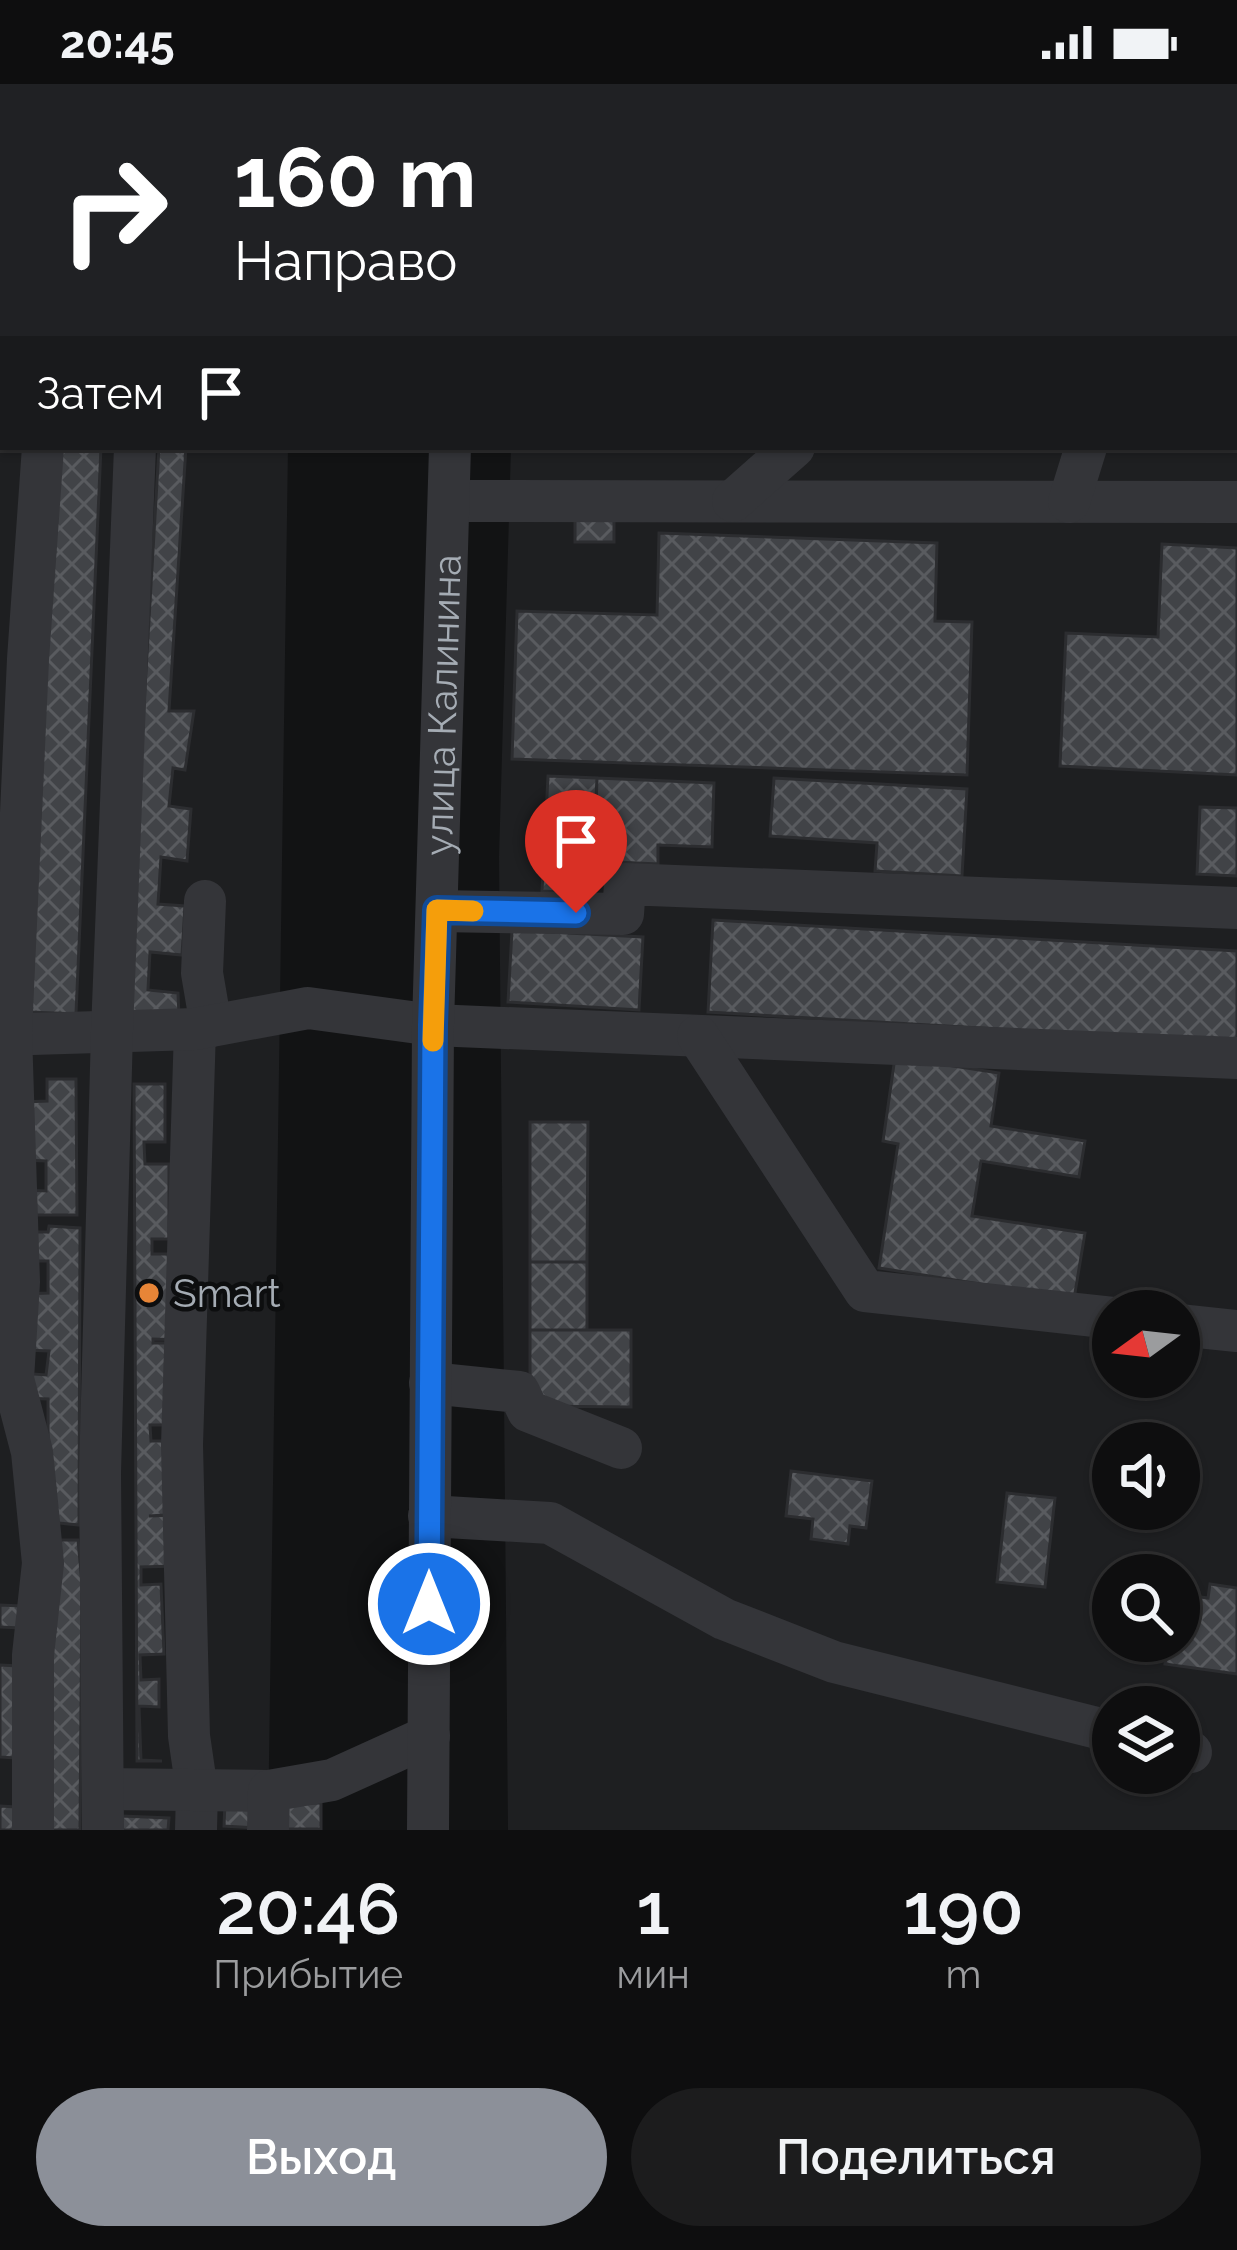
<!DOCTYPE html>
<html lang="ru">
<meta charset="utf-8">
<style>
:root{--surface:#0e0e0f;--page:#1c1c1d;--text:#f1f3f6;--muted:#9b9c9e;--line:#2e2e2f;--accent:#8c9099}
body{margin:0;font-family:Raleway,sans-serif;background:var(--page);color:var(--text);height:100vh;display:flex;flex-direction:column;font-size:45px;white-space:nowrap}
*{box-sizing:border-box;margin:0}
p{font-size:39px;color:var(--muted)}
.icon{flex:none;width:66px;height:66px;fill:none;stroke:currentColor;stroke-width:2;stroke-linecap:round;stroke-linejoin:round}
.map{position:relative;height:1746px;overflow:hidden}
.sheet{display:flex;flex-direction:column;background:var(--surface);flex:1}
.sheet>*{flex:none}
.guide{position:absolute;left:0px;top:0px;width:1239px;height:366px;box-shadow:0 3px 9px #0004,0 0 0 3px var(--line);background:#202124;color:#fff;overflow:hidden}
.needle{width:78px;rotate:255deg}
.controls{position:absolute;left:1092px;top:1206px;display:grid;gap:24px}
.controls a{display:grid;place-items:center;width:108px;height:108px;border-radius:50%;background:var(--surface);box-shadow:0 3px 9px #0004,0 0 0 3px var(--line);font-size:60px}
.pin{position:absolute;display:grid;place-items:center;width:102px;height:102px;color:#fff;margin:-123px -51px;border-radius:50% 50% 50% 0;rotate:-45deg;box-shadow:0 0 12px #0007}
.pin .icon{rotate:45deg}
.me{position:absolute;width:132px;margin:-66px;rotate:0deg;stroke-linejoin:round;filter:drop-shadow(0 0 9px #0008)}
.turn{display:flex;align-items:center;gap:42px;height:252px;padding:0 36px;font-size:54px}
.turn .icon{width:156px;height:156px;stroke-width:2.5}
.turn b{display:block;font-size:84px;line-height:102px}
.then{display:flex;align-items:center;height:114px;padding:0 36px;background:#0003;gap:24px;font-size:45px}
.eta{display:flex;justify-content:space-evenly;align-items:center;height:204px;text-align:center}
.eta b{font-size:72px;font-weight:600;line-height:84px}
.cta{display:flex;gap:24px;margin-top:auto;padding:24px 36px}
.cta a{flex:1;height:138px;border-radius:72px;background:var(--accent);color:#fff;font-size:48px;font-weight:600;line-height:138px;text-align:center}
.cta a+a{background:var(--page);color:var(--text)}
.status{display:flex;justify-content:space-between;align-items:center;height:84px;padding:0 60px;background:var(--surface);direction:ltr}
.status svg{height:33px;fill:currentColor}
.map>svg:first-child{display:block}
.built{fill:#1e1f21;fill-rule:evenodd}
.building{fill:url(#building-cross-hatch);stroke:#2c2d30;stroke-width:3}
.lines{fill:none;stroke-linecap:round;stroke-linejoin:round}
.minor{stroke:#343539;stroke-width:42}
.route-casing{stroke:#114b97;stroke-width:30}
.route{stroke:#1a73e8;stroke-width:21}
.slow{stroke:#f59e0b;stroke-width:21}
.poi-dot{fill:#e78537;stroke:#0d0e0f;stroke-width:4.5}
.labels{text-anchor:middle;stroke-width:9;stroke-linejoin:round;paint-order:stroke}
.street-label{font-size:39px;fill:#a5acb4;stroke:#0d0e0f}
.poi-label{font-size:39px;fill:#a5acb4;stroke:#0d0e0f;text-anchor:start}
</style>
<div class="status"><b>20:45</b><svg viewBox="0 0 49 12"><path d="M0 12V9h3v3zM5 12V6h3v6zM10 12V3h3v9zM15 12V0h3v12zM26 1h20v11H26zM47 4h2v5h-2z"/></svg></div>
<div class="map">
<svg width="1237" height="1746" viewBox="0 0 1237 1746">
<defs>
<pattern id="building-cross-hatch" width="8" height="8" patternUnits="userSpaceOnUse" patternTransform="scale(3)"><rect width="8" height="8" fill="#414347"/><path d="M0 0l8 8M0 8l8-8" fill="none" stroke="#595b5f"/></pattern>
</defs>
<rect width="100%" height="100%" fill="#121314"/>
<path class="built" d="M0 0H270V3H3V363H288L268 1746H0Z
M521 0H1237V1746H508L499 773 511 363H1236V3H520ZM1113 1227H1179V1293H1113ZM1113 1359H1179V1425H1113ZM1113 1491H1179V1557H1113ZM1113 1623H1179V1689H1113Z"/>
<path class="building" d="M74 0H136V3H74Z
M187 0H260V3H188Z
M548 0H621V3H548Z
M55 363H101L76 930 30 928Z
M159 363H186L169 627H194L185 686 173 684 169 722 191 725 187 777 161 773 158 820 185 822 182 871 150 868 148 906 178 909 179 932 126 931Z
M575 432 614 433V458H575Z
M659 449 937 459 935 537 972 538 967 691 512 675 517 527 657 531Z
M1162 460 1237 464V691L1060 682 1066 549 1158 553Z
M548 692 597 694 591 810 542 807Z
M597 694 714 699 712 763 658 761V780L594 777Z
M774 694 967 705 962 792 875 787 877 759 770 752Z
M1200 723 1237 724V792L1197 790Z
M713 836 1237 867V959L708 928Z
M512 846 643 853 639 926 508 918Z
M895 973 999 989 991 1042 1085 1057 1079 1093 981 1077 972 1132 1085 1149 1074 1215 879 1184 898 1060 883 1057Z
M47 995H76L77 1131H25L26 1106 46 1107V1077L22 1076 23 1018 47 1017Z
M134 1000H165V1058H144L145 1080H169V1155H152V1170H185L183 1256 153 1255V1259H178V1341H150L151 1357H166L165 1431 149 1432 176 1431 177 1482 141 1483V1501L161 1500 164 1570 140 1571 141 1596 159 1595V1623L139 1622 141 1676 162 1677H137Z
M530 1038H588L587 1178H530Z
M49 1142 80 1144 79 1441 48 1438V1315L21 1314V1289L46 1291 49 1267 24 1266 22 1210 48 1209V1177H25L24 1148H48Z
M530 1178H587V1246H530Z
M530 1246H631V1323L530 1322Z
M791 1387 872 1397 866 1444 850 1442 848 1460 811 1455 813 1435 786 1432Z
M1007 1409 1055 1414 1045 1503 997 1498Z
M48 1456H78L82 1499 80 1746H50Z
M1210 1500 1237 1504V1590L1165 1580 1168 1557H1179V1510L1208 1514Z
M0 1521 21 1522 20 1544 0 1543Z
M0 1581 19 1582 15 1674 0 1673Z
M225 1717 259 1719 257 1744 224 1742Z
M287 1719H321V1745H287Z
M0 1722 16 1723V1746H0Z
M122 1732 169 1734 168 1746H122Z"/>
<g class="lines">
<g class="minor">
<path d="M61 0 62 3"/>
<path d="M169 0V3"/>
<path d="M339 3 358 0"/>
<path d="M466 3V0"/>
<path d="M449 417 1237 418"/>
<path d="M733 417 794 363"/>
<path d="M1069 418 1086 363"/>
<path d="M205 817 202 889 211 942"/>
<path d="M437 827 623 830 625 800 1237 824"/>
<path d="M195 945 182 1361 189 1652 197 1707 196 1746"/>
<path d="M0 951 195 945 308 924 433 941 1237 974"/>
<path d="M698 952 865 1207 1113 1234"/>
<path d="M1179 1241 1237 1247"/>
<path d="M430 1299 519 1308 528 1327 621 1364"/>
<path d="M429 1432 550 1439 724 1535 834 1578 1113 1648"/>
<path d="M1179 1664 1191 1668"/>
<path d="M103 1705 269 1707"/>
<path d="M33 1746V1571L43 1479 32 1368 13 1295 19 1198 11 949 28 575 43 363"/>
<path d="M103 1746 100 1389 112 947 135 363"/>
<path d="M268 1746 269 1707 332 1696 429 1652"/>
<path id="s1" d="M428 1746 433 941 450 363"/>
</g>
</g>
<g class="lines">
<g class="route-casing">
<path id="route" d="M429 1520 433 941 437 826 576 829"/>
</g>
<use href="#route" class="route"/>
<path class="slow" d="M433 957 437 826 473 827"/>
</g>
<circle class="poi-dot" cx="149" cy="1209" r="12"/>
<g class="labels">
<g class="street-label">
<text dy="14" stroke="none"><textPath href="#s1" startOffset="1125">улица Калинина</textPath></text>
</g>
<g class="poi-label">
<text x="173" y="1223">Smart</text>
</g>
</g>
</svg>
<div class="controls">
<a><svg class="needle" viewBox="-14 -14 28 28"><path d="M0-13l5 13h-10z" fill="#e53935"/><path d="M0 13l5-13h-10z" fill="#9b9c9e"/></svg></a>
<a><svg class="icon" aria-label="sound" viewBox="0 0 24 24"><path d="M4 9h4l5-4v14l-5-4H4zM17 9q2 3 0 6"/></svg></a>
<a><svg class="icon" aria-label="search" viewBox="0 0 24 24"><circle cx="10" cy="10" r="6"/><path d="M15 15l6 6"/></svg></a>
<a><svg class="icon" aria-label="layers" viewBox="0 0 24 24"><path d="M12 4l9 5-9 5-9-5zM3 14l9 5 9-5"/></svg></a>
</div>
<div class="pin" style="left:576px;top:829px;background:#d93025"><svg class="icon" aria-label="arrive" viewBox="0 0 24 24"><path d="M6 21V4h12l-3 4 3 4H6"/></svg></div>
<svg class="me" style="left:429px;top:1520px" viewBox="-20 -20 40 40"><circle r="17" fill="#1a73e8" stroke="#fff" stroke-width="3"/><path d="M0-11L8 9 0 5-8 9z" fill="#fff"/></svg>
<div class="guide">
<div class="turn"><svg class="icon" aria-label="right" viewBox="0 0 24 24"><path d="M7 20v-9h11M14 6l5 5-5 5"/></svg><div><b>160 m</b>Направо</div></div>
<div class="then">Затем<svg class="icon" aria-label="arrive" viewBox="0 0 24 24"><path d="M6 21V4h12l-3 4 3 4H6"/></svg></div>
</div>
</div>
<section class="sheet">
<div class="eta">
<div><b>20:46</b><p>Прибытие</p></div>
<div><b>1</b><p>мин</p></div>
<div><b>190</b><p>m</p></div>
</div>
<div class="cta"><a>Выход</a><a>Поделиться</a></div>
</section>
